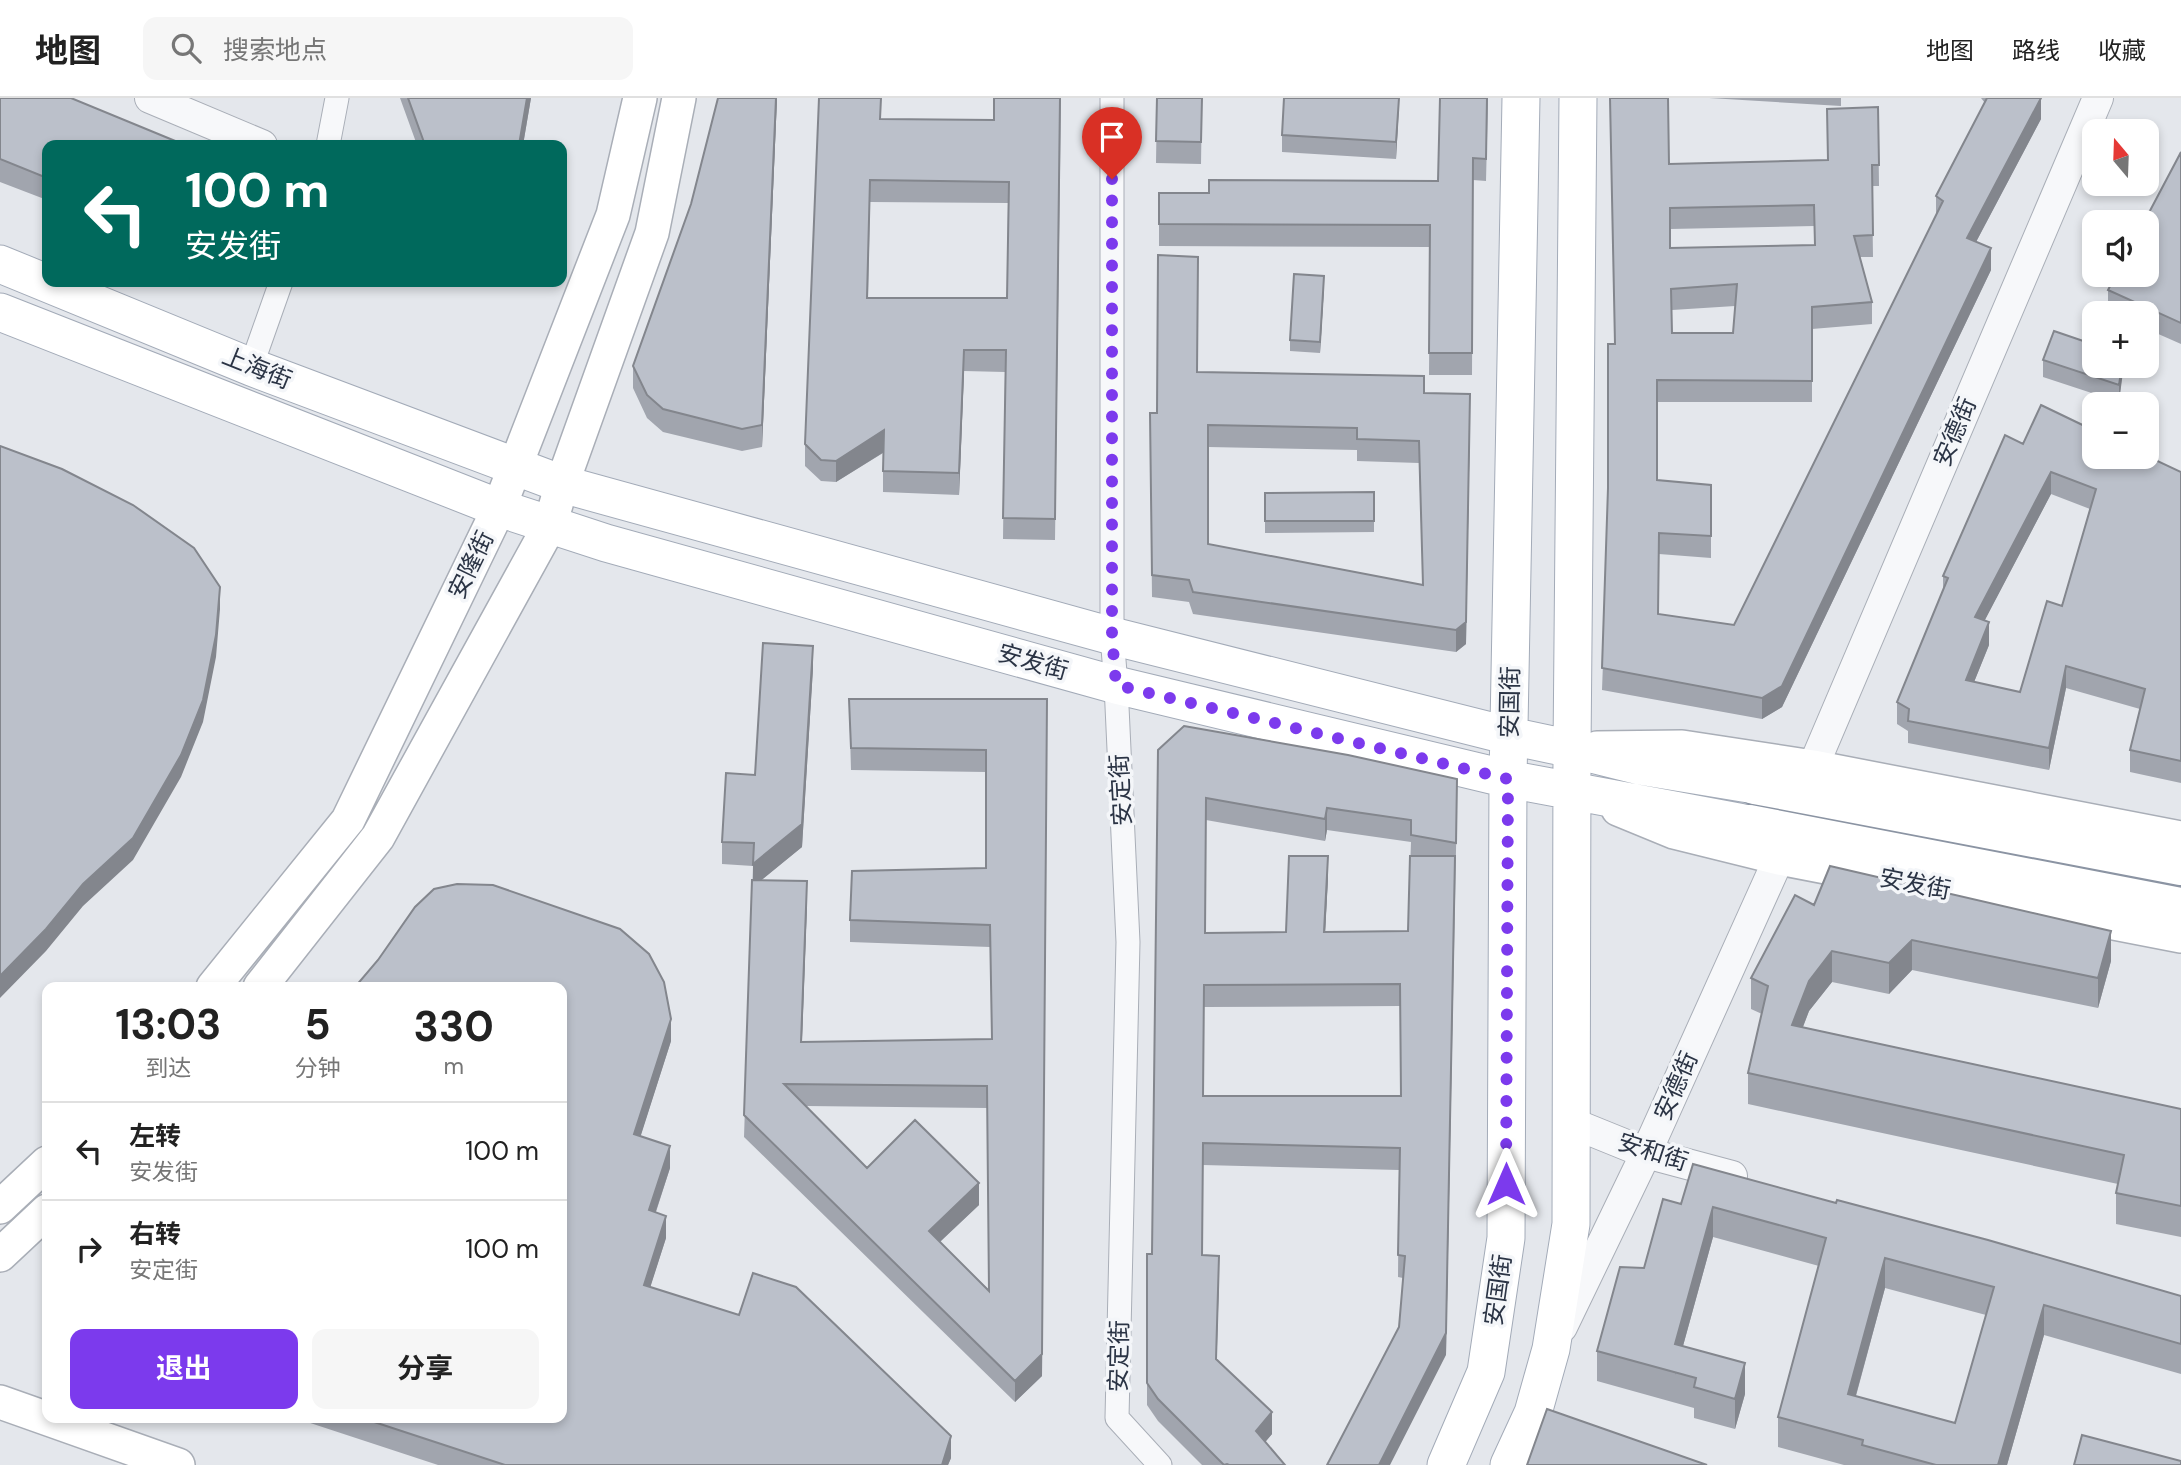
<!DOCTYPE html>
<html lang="zh">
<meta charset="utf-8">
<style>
:root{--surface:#fff;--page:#f6f6f6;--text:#222;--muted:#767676;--line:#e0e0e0;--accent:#7c3aed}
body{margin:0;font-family:"DM Sans","Noto Sans SC",sans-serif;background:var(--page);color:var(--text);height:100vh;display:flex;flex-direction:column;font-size:26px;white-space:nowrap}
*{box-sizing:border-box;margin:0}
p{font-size:23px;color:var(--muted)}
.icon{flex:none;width:38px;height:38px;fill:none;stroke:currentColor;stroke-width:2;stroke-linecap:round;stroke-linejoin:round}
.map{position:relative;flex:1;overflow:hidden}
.side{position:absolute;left:42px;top:884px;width:525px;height:441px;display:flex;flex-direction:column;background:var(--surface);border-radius:14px;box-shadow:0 4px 10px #0003}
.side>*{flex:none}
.top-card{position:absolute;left:42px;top:42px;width:525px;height:147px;border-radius:14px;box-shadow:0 4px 10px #0003;background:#00695c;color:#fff;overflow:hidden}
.needle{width:46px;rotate:341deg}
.tools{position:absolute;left:2082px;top:21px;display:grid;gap:14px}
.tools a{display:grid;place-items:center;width:77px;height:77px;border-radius:14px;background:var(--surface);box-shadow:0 4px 10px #0003;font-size:35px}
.pin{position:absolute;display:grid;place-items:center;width:60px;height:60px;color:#fff;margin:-72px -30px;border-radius:50% 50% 50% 0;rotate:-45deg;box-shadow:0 0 7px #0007}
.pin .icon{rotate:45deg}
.me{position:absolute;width:77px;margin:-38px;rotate:0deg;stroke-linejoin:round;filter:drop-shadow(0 0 5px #0008)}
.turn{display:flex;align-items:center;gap:24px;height:147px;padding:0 28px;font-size:32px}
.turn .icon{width:91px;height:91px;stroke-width:2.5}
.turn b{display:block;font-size:49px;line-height:60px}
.eta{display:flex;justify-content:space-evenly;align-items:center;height:119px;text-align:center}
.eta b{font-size:42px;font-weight:700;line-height:49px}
.button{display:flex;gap:14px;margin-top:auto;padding:14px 28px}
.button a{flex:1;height:80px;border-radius:14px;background:var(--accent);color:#fff;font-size:28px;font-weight:700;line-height:80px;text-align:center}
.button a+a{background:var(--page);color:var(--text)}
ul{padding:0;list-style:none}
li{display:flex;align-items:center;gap:21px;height:98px;padding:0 28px;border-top:2px solid var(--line)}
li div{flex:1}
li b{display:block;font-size:26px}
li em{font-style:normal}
header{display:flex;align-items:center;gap:42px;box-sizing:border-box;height:98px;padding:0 35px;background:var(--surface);border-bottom:2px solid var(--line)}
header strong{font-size:33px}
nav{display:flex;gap:38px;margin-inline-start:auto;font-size:24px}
.search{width:490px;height:63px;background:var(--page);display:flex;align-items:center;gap:18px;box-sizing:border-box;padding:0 24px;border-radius:14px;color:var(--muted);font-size:26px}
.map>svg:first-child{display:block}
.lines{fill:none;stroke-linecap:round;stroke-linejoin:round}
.minor-casing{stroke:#a9aeb7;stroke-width:25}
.tertiary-casing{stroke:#a9aeb7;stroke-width:32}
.secondary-casing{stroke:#a9aeb7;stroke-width:36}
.primary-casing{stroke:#a3abb8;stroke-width:39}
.trunk-casing{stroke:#8b94a3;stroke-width:41}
.minor{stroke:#f7f8fa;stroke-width:23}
.tertiary{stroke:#f7f8fa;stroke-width:30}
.secondary{stroke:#fff;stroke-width:33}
.primary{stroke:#fff;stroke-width:37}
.trunk{stroke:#fff;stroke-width:38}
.wall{fill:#a1a5ae;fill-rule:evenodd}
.shaded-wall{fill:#83868d}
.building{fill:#bbc0ca;stroke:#83868d;stroke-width:2;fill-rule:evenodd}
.route{stroke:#7c3aed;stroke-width:12;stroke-dasharray:0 21.6}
.labels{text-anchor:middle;stroke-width:7;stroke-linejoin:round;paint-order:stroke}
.street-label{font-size:24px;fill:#2b3445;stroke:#f4f6f9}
</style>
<header>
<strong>地图</strong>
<div class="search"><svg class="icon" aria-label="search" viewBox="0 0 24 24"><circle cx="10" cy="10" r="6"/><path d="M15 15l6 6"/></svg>搜索地点</div>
<nav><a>地图</a><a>路线</a><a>收藏</a></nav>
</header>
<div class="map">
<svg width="2181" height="1367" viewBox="0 0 2181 1367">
<rect width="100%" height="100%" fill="#e4e7ec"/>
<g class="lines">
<g class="minor-casing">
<path id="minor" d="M1112 0V538L1116 587 1128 844 1117 1320 1160 1367
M328 47 337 0
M251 269 281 184"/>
</g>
<g class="tertiary-casing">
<path id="tertiary" d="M150 0 262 47
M1813 669 2098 0
M1572 1025 1646 1055 1732 1078
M1562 1229 1646 1055 1779 760"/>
</g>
<g class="secondary-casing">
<path id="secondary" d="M1597 650 1682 649 1813 669 2181 740
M1618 711 1674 734 1779 760 2181 838
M213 889 348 722 499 410 613 117 640 0
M260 889 378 739 550 427 562 386 652 135 679 0
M0 1109 47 1065
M0 1157 47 1113
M0 1304 178 1367"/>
</g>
<g class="primary-casing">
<path id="primary" d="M0 166 251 269 562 386 1112 538 1510 638 1572 651 1640 668 1755 687
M0 214 499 410 606 445 1116 587 1508 681 1749 726
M1446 1367 1486 1274 1506 1140 1508 681 1521 0
M1509 1367 1533 1315 1551 1251 1571 1126 1572 651 1578 0"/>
</g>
<g class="trunk-casing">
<path id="trunk" d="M1755 687 2181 768
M1749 726 2181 809"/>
</g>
<use href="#minor" class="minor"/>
<use href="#tertiary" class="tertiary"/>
<use href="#secondary" class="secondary"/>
<use href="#primary" class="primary"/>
<use href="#trunk" class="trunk"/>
</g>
<path class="wall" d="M0 0 47 47V102L0 84Z
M400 0H531L523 47H417Z
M718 0H777L762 349 742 353 663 334 647 320 633 290V268L691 106Z
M1061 0 1055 442 1003 441 1005 274 964 273 959 397 883 394V355L836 384 821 383 805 368V346L881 21 994 22ZM870 104 1008 105 1007 200H868Z
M1157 0H1202L1201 66 1156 65Z
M1399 0 1396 61 1282 54V37Z
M1488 0 1486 83 1473 82 1472 277H1429L1430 149 1159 148V95H1209L1438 83Z
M1709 0H1841V8Z
M1981 0H2041V21L1976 144 1991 172 1782 609 1762 621 1602 592 1615 246 1669 66 1828 62 1878 9 1879 88H1872L1873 159H1860L1872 204V226L1812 231V304H1657V382L1711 387V460L1659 456 1658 516 1734 527 1936 118V98L1985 5ZM1814 128 1815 147 1670 150V131ZM1735 208 1733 235H1672V212Z
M2181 54V246L2147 231V215H2112L2108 214V192Z
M1324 189 1320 255 1290 253V242Z
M2043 262 2123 268 2119 304 2043 279Z
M1197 274 1424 295 1470 318 1466 546 1456 554 1193 516 1189 504 1152 499 1150 315H1157ZM1208 349 1357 352V363L1419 365 1423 487 1208 446Z
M2023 346 2181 374V685L2130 674V652L2140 611 2066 590 2049 672 1908 645V633L1897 626V604L1943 492V478ZM2051 396 2090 411 2062 508 2020 594 1974 584 1989 547 1984 523Z
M1374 394V434L1265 435V395Z
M813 570 802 749 761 782 807 805 802 944 992 941 990 849 850 844V822L986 770V674L851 672 849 601H1047L1042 1278 1015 1304 744 1039 753 768 722 766V744L755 677ZM806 1008 987 1010 989 1192 940 1144 979 1107 867 1070Z
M1158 652 1457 702 1446 1257 1399 1229 1403 1180 1398 1179 1399 1072 1203 1067 1202 1157 1219 1180 1216 1262 1272 1336 1265 1344 1285 1367H1202L1158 1323 1147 1307V1156H1152ZM1206 722 1325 743 1327 732 1411 744 1408 833 1325 834 1328 780 1286 834 1205 835ZM1400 908V998H1203L1204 909Z
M1814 807 2111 863 2098 910 1912 872 1889 896 1832 884 1809 913 1803 929 2181 1011V1139L2116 1126V1095L2118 1086 1748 1006V975L1762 916 1751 911V880Z
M562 889 671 943 640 1039 670 1070 656 1114 666 1140 650 1189 951 1360 948 1367H438L295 1320H562Z
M1836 1105 2181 1198V1276L2044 1237 2007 1367H1844L1778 1349V1319L1819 1168 1713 1139 1683 1248 1745 1296 1735 1331 1694 1320V1310L1597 1283V1253L1681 1106ZM1885 1190 1986 1217 1955 1325 1856 1298Z"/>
<path class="shaded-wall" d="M527 0H531L523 47H519Z
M776 0H777L762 349V327Z
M1399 0V8L1396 61V44Z
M2041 0V21L1967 161V140Z
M1991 150V172L1782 609 1762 621V600Z
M1324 178V189L1320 255V244Z
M964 252V273L959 397V375Z
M2122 268H2123V274L2119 304V287Z
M1470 318 1466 546 1456 554V532Z
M884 332V354L836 384V363Z
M2051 374V396L1975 541V519Z
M220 489V511L216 559 203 624 181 679 133 762 83 808 46 853 0 900V878Z
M1989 524V547L1966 604V582Z
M813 548V570L802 749 753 789V766Z
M2066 568V590L2049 672V650Z
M1047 623 1042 1278 1015 1304V1283Z
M1327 710V732L1325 743V721Z
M1328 758V780L1324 856V834Z
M1455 780 1446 1257 1390 1367H1379L1446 1235Z
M807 783V805L801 966V944Z
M2111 833V863L2098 910V880Z
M1912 842V872L1889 896V865Z
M1832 853V884L1809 913 1792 957V927L1809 883Z
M671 921V943L634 1059V1036Z
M670 1048V1070L649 1134V1112Z
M979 1085V1107L929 1154V1133Z
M1713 1109V1139L1675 1277V1246Z
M666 1118V1140L644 1209V1187Z
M1219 1158V1180L1216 1283V1261Z
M1885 1160V1190L1848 1326V1296Z
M2044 1207V1237L2007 1367H1998Z
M1745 1265V1296L1735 1331V1301Z
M1272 1314V1336L1256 1355V1333Z
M951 1338V1360L948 1367H942Z"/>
<path class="building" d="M0 0H71L185 47H47V80L0 61Z
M408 0H527L519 47H425Z
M718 0H776L762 327 742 331 663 311 647 297 633 268 691 106Z
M819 0H881L880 21 994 22V0H1060L1055 421 1003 420 1006 252H964L959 375 883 373 884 332 836 363 821 362 805 346ZM870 82 1009 84 1007 200H867Z
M1157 0H1202L1201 44 1156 43Z
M1284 0H1399L1396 44 1282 37Z
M1440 0H1487L1486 61 1473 60 1472 255H1429L1430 127 1159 126V95H1209V82L1438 83Z
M1610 0H1668L1669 66 1828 62 1827 11 1878 9 1879 67H1872L1873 137 1854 138 1872 204 1812 209V283L1657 282V382L1711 387V438L1659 435 1658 516 1734 527 1943 103 1936 98 1987 0H2041L1967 140 1991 150 1782 588 1762 600 1602 570 1608 390V246H1615ZM1814 107 1815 147 1670 150V110ZM1737 186 1733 235H1672L1671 191Z
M2181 54V225L2108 192 2116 177H2147V124H2144Z
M1158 157 1198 159 1197 274 1424 278V295L1470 296 1466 524 1456 532 1193 494 1189 482 1152 477 1150 315H1157ZM1208 327 1357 330V341L1419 343 1423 487 1208 446Z
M1294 176 1324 178 1320 244 1290 242Z
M2054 233 2095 247V268H2122L2119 287 2043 262Z
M2041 307 2095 333V359H2147V358L2181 374V663L2130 652 2145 591 2066 568 2049 650 1908 623 1909 611 1897 604 1948 480 1943 478 2005 337 2023 346ZM2051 374 2096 391 2062 508 2047 503 2020 594 1966 582 1989 524 1975 519Z
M0 348 62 371 133 407 194 450 220 489 216 537 203 602 181 657 133 740 83 786 46 831 0 878Z
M1374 394V423H1265V395Z
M763 545 813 548 802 726 753 766 754 745 722 744 726 675 755 677Z
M849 601H1047L1042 1256 1015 1283 744 1017 752 782 807 783 801 944 992 941 990 827 850 822 852 773 986 770V652L851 650ZM784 986 987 988 989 1193 929 1133 979 1085 915 1022 867 1070Z
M1184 628 1348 657 1457 681 1456 745 1411 737V722L1327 710 1325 721 1206 700 1205 835 1286 834 1289 758H1328L1324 834 1408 833 1410 758H1455L1446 1235 1379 1367H1327L1399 1229 1405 1158 1398 1157 1400 1050 1203 1045 1202 1157 1219 1158 1216 1261 1272 1314 1256 1333 1285 1367H1229L1227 1366 1224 1367 1158 1301 1147 1285V1156H1152L1158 652ZM1400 886 1401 998H1203L1204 887Z
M1830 768 2111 833 2098 880 1912 842 1889 865 1832 853 1809 883 1792 927 2181 1011V1108L2116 1095 2124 1057 1748 975 1768 888 1751 880 1795 797 1814 807Z
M457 786 493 787 620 831 649 856 664 884 671 921 634 1036 670 1048 649 1112 666 1118 644 1187 739 1217 753 1175 796 1189 951 1338 942 1367H505L362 1320H562V889H355L378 862 415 809 434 791Z
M1693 1066 1836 1105 1837 1102 1988 1142 2181 1198V1246L2044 1207 1998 1367H1936L1862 1347 1863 1342 1778 1319 1826 1140 1713 1109 1675 1246 1745 1265 1735 1301 1694 1289 1696 1280 1597 1253 1620 1169 1644 1170 1663 1101 1681 1106ZM1885 1160 1994 1189 1955 1325 1848 1296Z
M1547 1311 1707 1367H1527Z
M2082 1337 2181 1363V1367H2074Z"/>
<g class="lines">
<path class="route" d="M1112 81V538L1116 587 1508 681 1506 1086"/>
</g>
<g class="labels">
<g class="street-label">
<text transform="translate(257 270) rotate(22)" y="8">上海街</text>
<text transform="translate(1955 334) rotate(-67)" y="8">安德街</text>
<text transform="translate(471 467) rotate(-64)" y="8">安隆街</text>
<text transform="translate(1033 564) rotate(16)" y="8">安发街</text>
<text transform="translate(1510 604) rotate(-89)" y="8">安国街</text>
<text transform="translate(1121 692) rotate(-93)" y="8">安定街</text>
<text transform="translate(1915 786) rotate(11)" y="8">安发街</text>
<text transform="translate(1676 988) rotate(-66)" y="8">安德街</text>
<text transform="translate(1653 1054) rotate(18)" y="8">安和街</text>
<text transform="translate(1498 1192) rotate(-82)" y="8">安国街</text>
<text transform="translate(1119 1258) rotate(-89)" y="8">安定街</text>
</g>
</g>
</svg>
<div class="tools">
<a><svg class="needle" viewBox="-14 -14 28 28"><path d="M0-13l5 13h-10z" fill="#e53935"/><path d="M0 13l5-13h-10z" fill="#767676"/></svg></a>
<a><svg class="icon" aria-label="sound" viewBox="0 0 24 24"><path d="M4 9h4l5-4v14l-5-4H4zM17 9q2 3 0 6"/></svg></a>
<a>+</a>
<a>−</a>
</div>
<div class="pin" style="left:1112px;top:81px;background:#d93025"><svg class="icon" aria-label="arrive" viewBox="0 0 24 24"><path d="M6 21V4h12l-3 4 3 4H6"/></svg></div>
<svg class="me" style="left:1506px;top:1086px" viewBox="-20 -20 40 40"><path d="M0-17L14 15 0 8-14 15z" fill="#7c3aed" stroke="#fff" stroke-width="4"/></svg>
<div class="top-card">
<div class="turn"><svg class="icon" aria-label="left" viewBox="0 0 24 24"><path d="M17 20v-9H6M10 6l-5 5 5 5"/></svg><div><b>100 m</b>安发街</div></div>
</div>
<section class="side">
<div class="eta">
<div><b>13:03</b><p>到达</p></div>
<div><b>5</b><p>分钟</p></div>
<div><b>330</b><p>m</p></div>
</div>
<ul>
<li><svg class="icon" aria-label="left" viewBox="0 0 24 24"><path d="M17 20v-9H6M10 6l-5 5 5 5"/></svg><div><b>左转</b><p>安发街</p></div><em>100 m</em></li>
<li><svg class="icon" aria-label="right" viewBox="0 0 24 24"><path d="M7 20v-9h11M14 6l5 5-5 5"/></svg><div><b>右转</b><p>安定街</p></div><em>100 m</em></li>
</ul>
<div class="button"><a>退出</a><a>分享</a></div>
</section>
</div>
